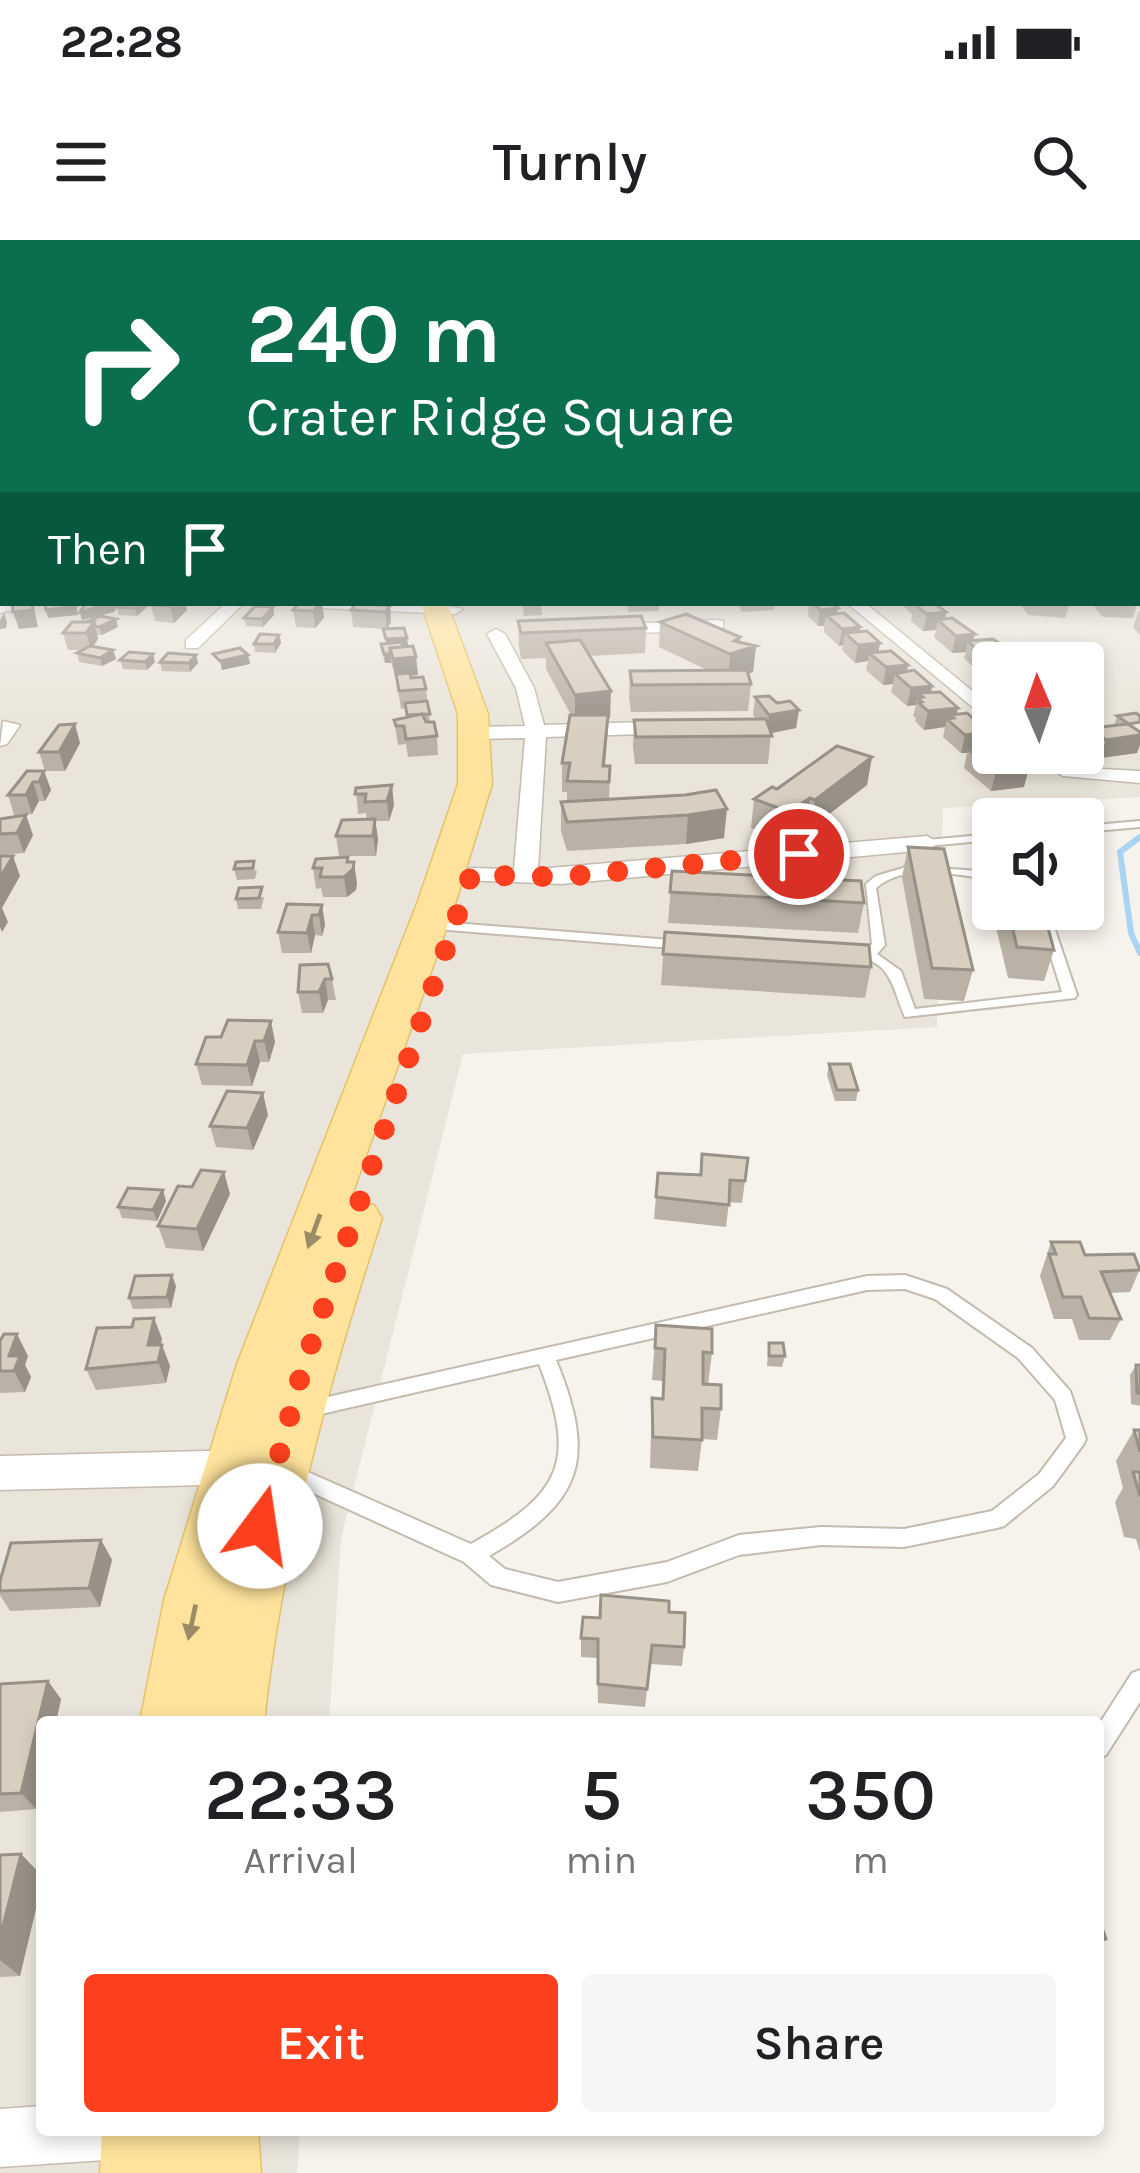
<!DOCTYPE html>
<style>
:root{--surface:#fff;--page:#f6f6f6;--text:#202124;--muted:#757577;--accent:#fc3f1d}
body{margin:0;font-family:Karla,sans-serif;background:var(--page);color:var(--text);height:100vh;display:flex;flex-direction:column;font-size:45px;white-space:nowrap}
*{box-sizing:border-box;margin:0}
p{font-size:39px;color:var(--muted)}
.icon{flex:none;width:66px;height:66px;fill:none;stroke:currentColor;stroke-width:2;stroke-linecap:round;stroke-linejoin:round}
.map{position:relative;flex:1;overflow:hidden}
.drawer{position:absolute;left:36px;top:1476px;width:1068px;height:420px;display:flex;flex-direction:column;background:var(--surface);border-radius:12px;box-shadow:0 6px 18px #0003}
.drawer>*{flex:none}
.banner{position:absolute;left:0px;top:0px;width:1140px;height:366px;box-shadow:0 6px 18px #0003;background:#0b6e4f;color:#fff;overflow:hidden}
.needle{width:78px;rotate:358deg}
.fabs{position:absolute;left:972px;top:402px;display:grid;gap:24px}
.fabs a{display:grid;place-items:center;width:132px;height:132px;border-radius:12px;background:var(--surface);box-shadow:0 6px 18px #0003;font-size:60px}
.pin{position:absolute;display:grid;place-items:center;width:102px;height:102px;color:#fff;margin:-51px;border:6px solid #fff;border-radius:50%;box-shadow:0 3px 12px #0007}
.me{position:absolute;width:132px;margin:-66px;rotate:14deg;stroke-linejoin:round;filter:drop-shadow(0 0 9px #0008)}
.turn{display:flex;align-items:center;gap:42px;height:252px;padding:0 48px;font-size:54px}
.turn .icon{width:156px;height:156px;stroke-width:2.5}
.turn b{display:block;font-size:84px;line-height:102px}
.then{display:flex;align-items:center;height:114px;padding:0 48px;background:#0003;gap:24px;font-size:45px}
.eta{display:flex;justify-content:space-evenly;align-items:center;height:204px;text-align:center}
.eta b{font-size:72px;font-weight:600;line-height:84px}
.action{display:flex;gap:24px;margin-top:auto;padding:24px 48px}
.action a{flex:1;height:138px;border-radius:12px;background:var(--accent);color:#fff;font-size:48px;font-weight:600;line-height:138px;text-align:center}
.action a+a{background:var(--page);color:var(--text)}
.status{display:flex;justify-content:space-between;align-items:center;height:84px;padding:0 60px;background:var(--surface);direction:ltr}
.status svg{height:33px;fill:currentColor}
header{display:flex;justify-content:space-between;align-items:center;height:156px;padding:0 48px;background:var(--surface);font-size:54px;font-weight:600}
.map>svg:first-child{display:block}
.residential{fill:#eae5da;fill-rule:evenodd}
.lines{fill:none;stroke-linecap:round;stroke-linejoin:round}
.stream{stroke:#a9d4f2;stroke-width:6}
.service-casing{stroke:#c2bbae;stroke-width:4}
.minor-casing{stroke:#c2bbae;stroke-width:3}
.primary-casing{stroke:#e6c16a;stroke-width:3}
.motorway-casing{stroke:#e0a43c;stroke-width:3}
.service{fill:#fff;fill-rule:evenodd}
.minor{fill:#fff;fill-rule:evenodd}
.primary{fill:#ffe39c;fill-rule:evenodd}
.motorway{fill:#ffcf6e;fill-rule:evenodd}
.wall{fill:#bab2a6}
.shaded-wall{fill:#979187}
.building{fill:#d8cfc1;stroke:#979187;stroke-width:3}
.oneway{fill:#9c8c66}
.route{stroke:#fc3f1d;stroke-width:21;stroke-dasharray:0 37.8}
</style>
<div class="status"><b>22:28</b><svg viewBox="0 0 49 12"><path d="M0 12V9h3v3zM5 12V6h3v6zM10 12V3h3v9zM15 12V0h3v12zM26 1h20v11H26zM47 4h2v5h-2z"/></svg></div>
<header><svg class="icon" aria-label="menu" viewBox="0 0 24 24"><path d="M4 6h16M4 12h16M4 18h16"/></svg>Turnly<svg class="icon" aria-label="search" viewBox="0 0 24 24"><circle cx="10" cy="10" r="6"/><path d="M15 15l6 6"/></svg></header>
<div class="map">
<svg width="1140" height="1933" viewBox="0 0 1140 1933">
<rect width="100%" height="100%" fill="#f6f3ec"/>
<path class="residential" d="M0 226 3 363H1137L1140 306V557L943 568 937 787 463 814 341 1299 329 1482H42V1890H300L297 1933H0ZM993 423H1083V513H993Z"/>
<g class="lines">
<path class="stream" d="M1140 597 1120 612 1131 693 1140 713"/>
<g class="service-casing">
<path id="service" d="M1140 581V587L1083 592V586Z
M993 594V600L927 606 921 603 927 600Z
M910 626 993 632V640C957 635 906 622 876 648L885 705 877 714 901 731 915 769 1062 752 1036 669H1048L1077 755 1075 758 905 777C895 756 893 729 869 720 859 716 850 719 840 715 850 707 862 713 872 704L866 644 876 636Z
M428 681 684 701 690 705 684 709 424 688V682Z
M905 1035 947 1049 1032 1108 1070 1151 1086 1199 1083 1205 1053 1246 1004 1286 997 1288 904 1307 821 1305 739 1315 667 1342 558 1362 491 1345 464 1322 280 1238 277 1232 280 1226 287 1223 294 1226 471 1304C561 1254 578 1223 539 1124L308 1177 301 1175 298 1169 301 1163 867 1036ZM905 1049 935 1059 1018 1118 1055 1160 1066 1198 1039 1234 992 1271 904 1289 821 1287 739 1295 667 1322 558 1342 505 1329 489 1316C583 1262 597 1220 556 1120L867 1050Z
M1140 1430V1462L1106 1515 1098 1519V1486L1132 1433Z"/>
</g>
<g class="minor-casing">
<path id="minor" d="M1137 331 1140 332V344L1137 343Z
M0 363H40L0 373Z
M226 363H244L198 408H186V400Z
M313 363H433L463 369 455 374 321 368Z
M847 363H865L993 468V484Z
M717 380 723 381V389L600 395 591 390 600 385Z
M496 389 505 394 534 448 544 485 680 481 690 487 680 493 546 497 538 629 927 596 939 603 927 610 561 644 463 640 459 635 471 628 514 629 525 498 478 499 468 493 478 487 525 486 516 448 487 394Z
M3 481 20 485 7 504 0 506Z
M1023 513H1047L1084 528 1140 531V543L1063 536Z
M249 1210 263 1215 269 1227 263 1239 249 1244 0 1250V1216Z
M42 1866V1890H149L141 1911 120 1919 0 1927V1869Z"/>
</g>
<g class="primary-casing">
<path id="primary" d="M421 363H447L488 474 492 544 456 661 350 961 374 965 382 978C328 1144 283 1308 264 1482H140L164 1360 237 1124 418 661 458 544V474Z
M102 1890H258L261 1933H100Z"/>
</g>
<g class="motorway-casing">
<path id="motorway" d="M1137 288 1140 289V305L1137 304Z"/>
</g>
<use href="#service" class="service"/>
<use href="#minor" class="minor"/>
<use href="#primary" class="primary"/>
<use href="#motorway" class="motorway"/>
</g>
<path class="wall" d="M1137 360 1138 361 1133 378 1103 377 1095 368 1096 363H1137Z
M121 363H148V366L137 376 119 375 117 367 114 372 82 380 80 372Z
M154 363H185L187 370 174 383 155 381 151 365Z
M299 363H322L324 378 315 388 296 387 293 370Z
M522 363H541L542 375 524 376Z
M627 363H659V371L628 372Z
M737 363H775L774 370 742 372Z
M809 363H832L837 374 860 387 859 392 880 403 878 412 908 425 907 431 932 446 931 453 956 475 1024 547 991 551 964 528 967 513H961L943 497 945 487 924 490 915 481 916 478 913 476 916 465 907 466 891 452 893 444 883 445 866 430 868 421 855 423 842 410 843 405 839 406 824 392V386H818L808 376Z
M900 363H935L946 372 945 379 975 394 973 401 1010 411 1009 418 1019 423H993V442L988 438 990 431 978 432 964 418 966 412 952 413 934 397 936 390 923 391 911 381 912 374Z
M1023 363H1070L1065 378 1028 375 1022 367Z
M390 366 391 382 387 389 407 398 408 406 416 417 418 435 411 436V438L426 449 430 482 437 496 438 515 408 517 406 504 398 505 394 480 407 477 406 468 401 469 396 437 391 423H385L382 412 381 404 386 403 383 389H386L353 387 351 370Z
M273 367 274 375 263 387 246 386 244 378Z
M1139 371H1140V395L1133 387Z
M518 381 646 388 645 413 589 416 611 451 605 526H610L609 559 685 555 724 598 686 604 567 611 561 591V562L567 561V552H562V523L571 475 546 429V418L521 419 519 406Z
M72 382 118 387 102 395H97L98 399 93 406 113 410 116 419 102 426 79 422 77 413 83 410H68L63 393Z
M660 382 740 397V402L756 406 753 432 748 434 751 444 748 471 631 472 629 457 630 431 707 430 659 407Z
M279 395 281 403 275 413 255 412 254 404Z
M196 415 198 423 190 432 162 431 160 422Z
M120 420 155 422 147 430 123 429Z
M755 457 799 470 796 488 771 493 768 524H635L633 507 634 480 756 479 753 475Z
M1117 476 1138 491 1137 513 1100 518 1085 507 1091 488 1114 485Z
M80 503 65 531H45L39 512Z
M872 517 867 545 811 588 805 587 785 601 751 588 754 559Z
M44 531 51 550 45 561H39L32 574 14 575 8 555Z
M356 548 394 565 389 581H375L378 599 376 616H339L336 596 367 580 366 573 358 574Z
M0 579 33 595 24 613 0 615Z
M908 607 973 730 964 761 924 759 902 637Z
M993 611V669H1043L1054 710 1044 741 1008 738 985 641Z
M348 617 357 643 356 650 347 657H323L321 648 316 649 313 628Z
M236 622 257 631 255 639 237 640 234 629Z
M672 631 864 663 858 693 668 683Z
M264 657 261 669H238L236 659Z
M322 665 325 685 322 696 315 695 311 713H282L278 692Z
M665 692 871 727 865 758 661 745Z
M300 725 332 739 336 760H328L323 773H302L298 752Z
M206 797 275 802 269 822H260L252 846 202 845 196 824Z
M829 824 858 850 856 861H835L827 835Z
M268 875 253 910 216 907 210 886Z
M702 914 748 918 742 963 729 962 726 987 654 979 658 933 700 935Z
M230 954 203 1011 166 1008 158 986Z
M166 961 157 981 122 978 118 967Z
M1051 1002 1085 1015 1140 1029 1130 1052 1110 1053 1121 1079 1110 1100H1079L1072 1079H1054L1040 1036Z
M176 1046 171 1068 133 1069 129 1058Z
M154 1078 162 1099 161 1105 170 1126 166 1143 96 1150 86 1129 132 1087Z
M656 1085 712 1113 708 1145 721 1169 717 1200 702 1199 698 1231 650 1228 652 1158 662 1159 663 1141 652 1140Z
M0 1101 28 1116 25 1125 31 1137 25 1152 0 1153Z
M769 1103 785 1116 782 1127 767 1126Z
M1136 1125H1140V1166L1131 1164 1130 1135Z
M1134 1190H1140V1312L1136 1299 1124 1297 1115 1262 1123 1248 1116 1221Z
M101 1300 112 1320 100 1367 10 1371 0 1355V1341Z
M669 1372 684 1407 682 1426 650 1424 645 1467 598 1463 597 1418 581 1417V1398L600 1378Z
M0 1444 61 1459 56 1482H42V1543L36 1569 0 1572Z
M21 1614 42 1636V1643L20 1736 0 1737V1615Z"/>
<path class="shaded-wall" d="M33 363 38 387 19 389 13 372Z
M112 363 118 365 114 372 82 380 80 372Z
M140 363H148V366L137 376 135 368Z
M174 363H185L187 370 174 383 170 366Z
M321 363H322L324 378 315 388 313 371Z
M76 366 78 375 48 378 46 370Z
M390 366 391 382 387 389 385 372Z
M273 367 274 375 263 387 262 379Z
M838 368 836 384 826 375 824 386H818L820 370Z
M946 372 944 385 938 380 936 390 923 391 927 374Z
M4 373 7 382 6 388 0 389V380Z
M116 379 118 387 102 395 99 387Z
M94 382 98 399 91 410 86 393Z
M860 387 857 404 845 393 843 405 839 406 842 389Z
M975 394 972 405 968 401 966 412 952 413 956 396Z
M279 395 281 403 275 413 274 404Z
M740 397 739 412 756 406 753 432 728 440 730 414 734 401Z
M407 398 408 406 387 408 386 399Z
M880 403 877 420 869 413 868 421 855 423 858 405Z
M113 410 116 419 102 426 100 418Z
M1010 411 1007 423 992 420 990 431 978 432 982 414Z
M153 414 155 422 147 430 145 422Z
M384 414H390L391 423H385Z
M391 414 416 417 418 435 395 437Z
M196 415 198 423 190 432 189 423Z
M248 415 250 424 222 430 220 421Z
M908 425 905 443 895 434 893 444 883 445 886 427Z
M932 446 928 464 918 453 916 465 907 466 911 448Z
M611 451 610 478H608L603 541 575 482V455Z
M958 468 954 485V478L951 475 950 481 947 479 945 487 924 490 928 471Z
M1086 468 1083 478 1092 477 1086 495 1083 496V469Z
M799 470 796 488 767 494 769 475Z
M75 484 80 503 65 531 59 512Z
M988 492 984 510 968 509 967 513H961L965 495Z
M1140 495V505L1137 513 1100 518 1106 500Z
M872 517 867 545 811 588 815 560Z
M1029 528 1024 547 991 551 996 532Z
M44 531 51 550 45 561 39 542Z
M33 542 39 561 32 574 26 555Z
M392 545 394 565 389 581 387 561Z
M810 558 805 587 785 601 789 572Z
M727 569 724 598 686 604 688 575Z
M26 575 33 595 24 613 17 593Z
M375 579 378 599 376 616 373 596Z
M13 616 20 636 2 668 8 682 2 692 0 687V638Z
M348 617 350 632 354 622 357 643 356 650 347 657 344 637Z
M322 665 325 685 322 696 319 675Z
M312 675 315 695 311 713 307 693Z
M325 739 328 760 323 773 319 752Z
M271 781 275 802 269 822 264 801Z
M255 801 260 822 252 846 247 825Z
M263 853 268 875 253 910 247 888Z
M224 932 230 954 203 1011 197 989Z
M163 950 166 961 157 981 153 970Z
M172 1035 176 1046 171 1068 167 1057Z
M154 1078 162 1099 157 1122 148 1105Z
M17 1094 28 1116 25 1125 31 1137 25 1152 14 1131 9 1116Z
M162 1105 170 1126 166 1143 158 1122Z
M101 1300 112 1320 100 1367 89 1348Z
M48 1441 61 1459 56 1482H42V1543L36 1569 21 1553Z
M21 1614 42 1636V1643L20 1736 0 1720V1698Z"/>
<path class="building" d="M12 363H32L33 370 13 372Z
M45 363H75L76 366 46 370Z
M86 363H112L80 372Z
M121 363H140L135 368 117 367Z
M154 363H174L170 366 151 365Z
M299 363H321L313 371 293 370Z
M356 363 390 366 385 372 351 370Z
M814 363H832L838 368 820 370Z
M934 363 946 372 927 374 914 364Z
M255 366 273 367 262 379 244 378Z
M844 373 860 387 842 389 826 375Z
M686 374 740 397 734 401 756 406 730 414 660 382Z
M100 376 116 379 99 387 95 386 94 382H86Z
M641 376 646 388 521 393 518 381Z
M952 378 975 394 956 396 938 380Z
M72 382H94L86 393H63Z
M404 388 407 398 386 399 383 389Z
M867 391 880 403 858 405 845 393Z
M260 394 279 395 274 404H254Z
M993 399 1010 411 982 414 968 401Z
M580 400 611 451 575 455 546 403Z
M401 402 403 407 390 408V414H384L381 404Z
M90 406 113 410 100 418 77 413Z
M413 406 416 417 393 419 390 408Z
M240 408 248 415 220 421 213 414Z
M891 411 908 425 886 427 869 413Z
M129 412 153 414 145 422 120 420Z
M168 413 196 415 189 423 160 422Z
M1012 418 1019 423H996L992 420Z
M747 430 751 444 632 445 630 431Z
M914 430 932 446 911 448 895 434Z
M410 433 411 438 423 437 426 449 399 451 396 434Z
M940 452 958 468 928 471 919 463 922 462 917 458 923 457 918 453Z
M769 456 777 463 790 461 799 470 769 475 755 457Z
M427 461 430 474 407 475 405 463Z
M967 473 988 492 965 495 947 479 954 478 951 475Z
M1136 473 1140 476V482L1129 484 1117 476Z
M422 474 426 482H434L437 496 406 499 404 486H396L394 480Z
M570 475H608L603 526H610L609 542 567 541 570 523H562Z
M766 479 772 496 636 497 634 480Z
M75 484 59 512H39L59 485Z
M1128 484 1140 492V495L1106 500 1091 488Z
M837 506 872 517 815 560 810 558 789 572 754 559 772 547 777 549Z
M993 506V513H1001L1004 515 1013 514 1029 528 996 532 968 509Z
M27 531H44L39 542H33L26 555H8Z
M392 545 387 561 365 562 366 554H355L356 548Z
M716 550 727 569 688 575 567 582 561 562 685 555Z
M26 575 17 593 0 594V579Z
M375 579 373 596H336L342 580Z
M908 607 944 609 973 730 932 728Z
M0 616H13L0 638Z
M348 617 347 622H354L353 629 344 637H320L322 628H313L316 619Z
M254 621 253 628 234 629 236 622Z
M672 631 861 641 864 663 670 652Z
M262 647 259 658 236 659 239 648Z
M287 664 322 665 319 675H312L307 693 278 692Z
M1008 669H1043L1054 710 1017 707Z
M665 692 869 705 871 727 663 714Z
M328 724 332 739H325L319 752H298L300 725Z
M228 780 271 781 264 801H255L247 825 196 824 206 797H221Z
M829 824H850L858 850H837Z
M227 851 263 853 247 888 210 886Z
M702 914 748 918 745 941 730 940 729 965 656 957 658 933 701 935Z
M201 930 224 932 197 989 158 986 178 946 192 947Z
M128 948 163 950 153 970 118 967Z
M1051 1002H1080L1085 1015 1134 1014 1140 1030 1101 1032 1121 1079 1089 1078 1081 1057H1063L1049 1014H1056Z
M172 1035 167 1057 129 1058 135 1036Z
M154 1078 148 1105H162L158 1122 86 1129 97 1088 132 1087 134 1079Z
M656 1085 712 1089V1113L703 1112V1144L721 1145V1169L702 1168V1200L653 1197 652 1158 663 1159 665 1109 655 1108Z
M4 1094H17L9 1116H20L14 1131H0V1101Z
M769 1103H783L785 1116H769Z
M1136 1125H1140V1154L1137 1153Z
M1134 1190H1140V1212Z
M1133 1232H1140V1256Z
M101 1300 89 1348 0 1351V1341L11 1303Z
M601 1355 669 1361V1372L685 1373 684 1407 652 1405 647 1449 598 1444V1399L581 1398 583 1377 600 1378Z
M48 1441 21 1553 0 1554V1444Z
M21 1614 0 1698V1615Z
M1101 1685 1106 1699 1098 1701V1686Z"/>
<defs><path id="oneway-solid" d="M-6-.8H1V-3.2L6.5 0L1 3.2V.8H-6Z" transform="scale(3)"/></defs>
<g class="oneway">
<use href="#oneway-solid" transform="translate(314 991) rotate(110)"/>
<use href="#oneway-solid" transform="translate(192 1382) rotate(102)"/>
</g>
<linearGradient id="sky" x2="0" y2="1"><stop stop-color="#8fc1ec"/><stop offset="0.45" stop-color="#fbfaf6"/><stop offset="1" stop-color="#fbfaf6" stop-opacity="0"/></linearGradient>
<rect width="1140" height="497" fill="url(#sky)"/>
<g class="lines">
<path class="route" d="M260 1286 302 1131 471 635 561 637 799 614"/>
</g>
</svg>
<div class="fabs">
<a><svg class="needle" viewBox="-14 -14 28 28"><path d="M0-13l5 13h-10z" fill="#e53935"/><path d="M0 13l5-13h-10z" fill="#757577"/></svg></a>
<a><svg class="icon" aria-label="sound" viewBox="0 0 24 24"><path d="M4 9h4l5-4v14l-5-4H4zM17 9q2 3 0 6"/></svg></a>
</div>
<div class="pin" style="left:799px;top:614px;background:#d93025"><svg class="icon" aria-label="arrive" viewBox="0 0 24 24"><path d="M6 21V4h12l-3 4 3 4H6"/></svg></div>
<svg class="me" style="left:260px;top:1286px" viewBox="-20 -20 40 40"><circle r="19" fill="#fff"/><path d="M0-13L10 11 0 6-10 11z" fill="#fc3f1d"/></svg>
<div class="banner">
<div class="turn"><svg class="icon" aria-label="right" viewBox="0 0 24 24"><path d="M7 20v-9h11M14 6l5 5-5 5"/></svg><div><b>240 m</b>Crater Ridge Square</div></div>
<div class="then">Then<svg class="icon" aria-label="arrive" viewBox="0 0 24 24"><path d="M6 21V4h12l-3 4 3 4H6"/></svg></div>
</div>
<section class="drawer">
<div class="eta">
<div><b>22:33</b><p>Arrival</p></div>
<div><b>5</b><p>min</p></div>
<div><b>350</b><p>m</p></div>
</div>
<div class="action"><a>Exit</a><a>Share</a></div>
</section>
</div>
